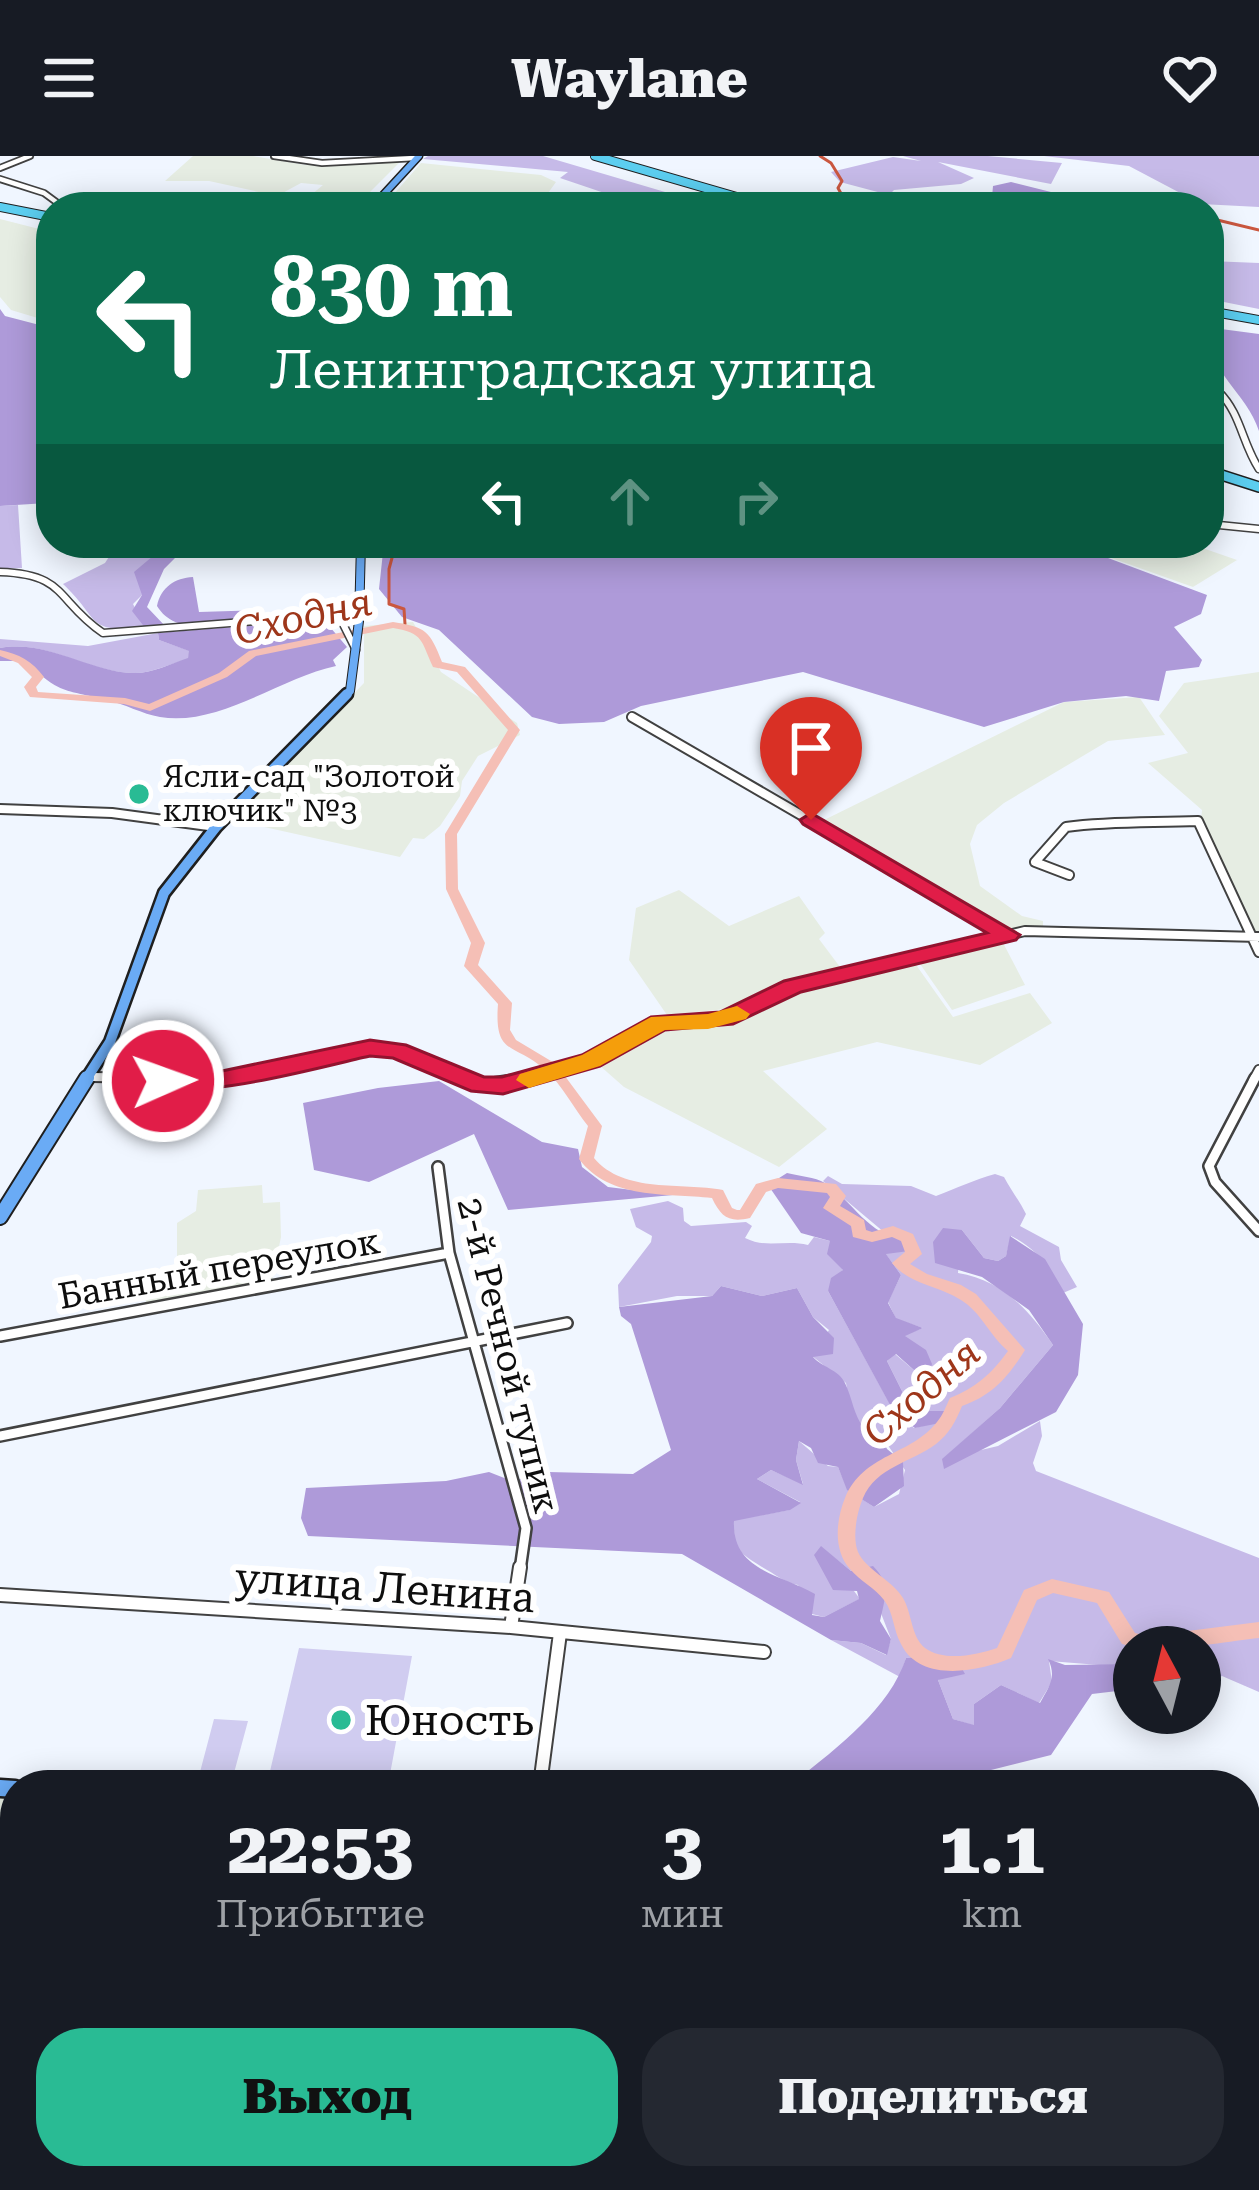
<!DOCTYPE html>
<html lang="ru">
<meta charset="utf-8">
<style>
:root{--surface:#171b24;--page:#242831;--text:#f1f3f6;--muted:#9ea1a6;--accent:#29bb94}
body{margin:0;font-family:"Roboto Serif",serif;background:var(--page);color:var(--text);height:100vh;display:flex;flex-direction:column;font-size:45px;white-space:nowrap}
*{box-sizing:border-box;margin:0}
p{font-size:39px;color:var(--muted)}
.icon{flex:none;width:66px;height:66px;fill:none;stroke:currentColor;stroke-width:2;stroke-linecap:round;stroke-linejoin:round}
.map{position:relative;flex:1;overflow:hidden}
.sheet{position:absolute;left:0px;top:1614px;width:1260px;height:420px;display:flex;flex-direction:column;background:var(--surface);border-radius:48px 48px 0 0;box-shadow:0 6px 30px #0003}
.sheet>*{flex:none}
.top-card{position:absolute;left:36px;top:36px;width:1188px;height:366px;border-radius:48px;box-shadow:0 6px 30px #0003;background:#0b6e4f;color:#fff;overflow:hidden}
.needle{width:78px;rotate:353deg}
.controls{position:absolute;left:1113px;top:1470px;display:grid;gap:24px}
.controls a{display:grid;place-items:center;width:108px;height:108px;border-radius:50%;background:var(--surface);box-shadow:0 6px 30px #0003;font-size:60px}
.pin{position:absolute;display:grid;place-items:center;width:102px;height:102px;color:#fff;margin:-123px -51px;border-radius:50% 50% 50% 0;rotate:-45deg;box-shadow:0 0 12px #0007}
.pin .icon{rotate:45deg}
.me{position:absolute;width:132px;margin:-66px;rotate:88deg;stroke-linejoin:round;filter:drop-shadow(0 0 9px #0008)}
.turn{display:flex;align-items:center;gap:42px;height:252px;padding:0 36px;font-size:54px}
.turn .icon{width:156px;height:156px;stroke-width:2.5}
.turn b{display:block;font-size:84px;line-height:102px}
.lanes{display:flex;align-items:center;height:114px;padding:0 36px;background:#0003;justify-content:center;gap:60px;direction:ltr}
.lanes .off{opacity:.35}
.eta{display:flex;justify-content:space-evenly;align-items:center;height:204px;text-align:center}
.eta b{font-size:72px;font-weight:800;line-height:84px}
.cta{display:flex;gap:24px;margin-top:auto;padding:24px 36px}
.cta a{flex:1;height:138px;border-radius:48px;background:var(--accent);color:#111;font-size:48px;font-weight:800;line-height:138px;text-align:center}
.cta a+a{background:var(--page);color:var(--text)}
header{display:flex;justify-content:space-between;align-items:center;height:156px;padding:0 36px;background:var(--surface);font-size:54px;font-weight:800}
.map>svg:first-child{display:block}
.industrial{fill:#e6ede3}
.green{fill:#c6bae8}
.forest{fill:#ae9ad9}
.pitch{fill:#d0ccf0}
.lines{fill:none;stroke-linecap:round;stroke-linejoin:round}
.stream{stroke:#ca573f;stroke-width:3}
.river{fill:#f5bfb6;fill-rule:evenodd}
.minor-far4-casing{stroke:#414141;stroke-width:8}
.minor-far3-casing{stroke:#414141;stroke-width:9}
.minor-far2-casing{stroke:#414141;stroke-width:12}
.minor-far1-casing{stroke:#414141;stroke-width:14}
.minor-casing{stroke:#414141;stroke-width:16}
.major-far4-casing{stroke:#1f1f1f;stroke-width:9}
.major-far3-casing{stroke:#1f1f1f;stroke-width:10}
.major-far2-casing{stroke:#1f1f1f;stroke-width:15}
.major-far1-casing{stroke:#1f1f1f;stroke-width:18}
.major-casing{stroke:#1f1f1f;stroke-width:21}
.highway-far1-casing{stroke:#1f1f1f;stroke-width:10}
.highway-casing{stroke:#1f1f1f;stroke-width:12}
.minor-far4{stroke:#fff;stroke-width:4.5}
.minor-far3{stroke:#fff;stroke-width:6}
.minor-far2{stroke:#fff;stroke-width:8}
.minor-far1{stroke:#fff;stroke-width:9}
.minor{stroke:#fff;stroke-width:12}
.major-far4{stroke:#6aabf5;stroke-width:6}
.major-far3{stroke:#6aabf5;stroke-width:8}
.major-far2{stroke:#6aabf5;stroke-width:10}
.major-far1{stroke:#6aabf5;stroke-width:14}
.major{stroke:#6aabf5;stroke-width:16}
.highway-far1{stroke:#5ccef0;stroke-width:8}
.highway{stroke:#5ccef0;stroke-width:9}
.rail{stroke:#29bb94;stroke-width:4.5}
.route{fill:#e11d48;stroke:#92132f;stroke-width:3}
.slow{fill:#f59e0b}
.poi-dot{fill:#29bb94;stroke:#fff;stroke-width:4.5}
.labels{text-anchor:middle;stroke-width:12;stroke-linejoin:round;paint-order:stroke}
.far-poi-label{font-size:30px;fill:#0e0e0e;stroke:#fff;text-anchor:start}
.street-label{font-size:36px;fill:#0e0e0e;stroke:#fff}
.water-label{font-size:39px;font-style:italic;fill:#9e361a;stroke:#fff}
.near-street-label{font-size:42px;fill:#0e0e0e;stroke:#fff}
.near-poi-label{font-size:42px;fill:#0e0e0e;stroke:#fff;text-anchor:start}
</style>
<header><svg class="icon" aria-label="menu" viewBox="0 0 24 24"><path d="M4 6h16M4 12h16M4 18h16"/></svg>Waylane<svg class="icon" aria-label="heart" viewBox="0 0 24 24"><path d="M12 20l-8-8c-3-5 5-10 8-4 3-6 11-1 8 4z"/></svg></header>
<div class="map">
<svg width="1259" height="2034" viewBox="0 0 1259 2034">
<rect width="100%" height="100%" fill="#f0f6ff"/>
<path class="industrial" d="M193 0H253L306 9 379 2 400 6 361 45 311 39 323 29 301 27 277 40 209 25H165Z
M421 7 541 19 556 26 538 51 387 46Z
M0 63 51 76V166L11 154 0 141Z
M1079 387H1188L1237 404 1193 431 1075 389Z
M413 466 441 516 517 567 520 579 478 600 462 625 460 640 440 670 424 683 413 682 400 701 232 664 364 527V470Z
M1259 516V776H1253L1201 664 1202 654 1148 607 1188 597 1159 560 1184 527Z
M1139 541 1165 579 1108 585 1004 647 977 669 970 688 980 730 1022 760 1043 765V770L1010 775 822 665 1064 546Z
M679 734 729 770 799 740 825 777 819 783 840 811 726 853 667 859 629 804 636 752Z
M1001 783 1025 829 952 854 918 805Z
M914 806 953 861 1030 837 1052 867 980 909 877 886 763 915 827 973 779 1011 624 931 599 909 668 869H727L810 831Z
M262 1029 263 1047 280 1046 281 1081 272 1124 146 1147 144 1132 177 1112V1067L196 1055 198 1034Z
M0 1639 15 1640V1934L0 1929Z
M326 2019H476L530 2034H380Z"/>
<path class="green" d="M428 0H543L699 46 683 51H620L628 45 560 22 568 16 423 3Z
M903 0H988L1062 7 1051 28 938 6 974 22 961 28 894 34 889 39 840 26 831 16 893 1 921 5Z
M1044 0H1259V51L1201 48 1129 10Z
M1209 105 1259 107V153L1209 143V118L1222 110 1209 109Z
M18 349 22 412 0 413V350Z
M118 387H180L169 399 153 401 142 439 133 448 146 473C84 476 102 465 63 428L105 407Z
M158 477 159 484 190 495 188 503C169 508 151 518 132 517 88 516 45 483 0 492V483L88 490Z
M995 1018 1004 1021C1011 1034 1020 1046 1026 1058L1020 1070 1059 1091 1061 1104 1077 1131 1063 1137C1053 1114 1035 1091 1011 1080L1006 1100 998 1105 984 1102 962 1074 958 1117C1002 1124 1029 1154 1053 1189L1000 1252 943 1303 998 1290 1040 1265 1042 1280 1033 1307 1036 1315 1259 1402V1536L1222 1520 1208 1527 1200 1521V1491H1134V1508L1124 1511 1049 1505 1052 1526 1039 1547 1001 1529 974 1548 975 1570 953 1563 938 1524 960 1509 928 1499 906 1502 900 1521 831 1484 861 1487 886 1499 891 1483 863 1411 851 1415 821 1391 860 1443 824 1461 812 1458 798 1429C783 1426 775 1418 762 1411 739 1397 733 1393 734 1364L789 1354 800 1346 757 1323 771 1314 803 1328 796 1304 799 1285 828 1310 838 1311 848 1334 874 1351 899 1338 905 1314 880 1278 865 1274 851 1255 846 1227 812 1200 829 1174 813 1161 797 1132 762 1140 721 1130 712 1140H677L619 1151 618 1129 651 1086 652 1080 636 1071 630 1053 668 1045 683 1052 684 1065 691 1070 746 1066 752 1070 745 1082C767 1093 786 1083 808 1089L814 1081 830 1085 843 1114 828 1135 895 1257 914 1272 939 1266 912 1255 887 1205 895 1198 915 1215 920 1228 938 1230 904 1179 923 1172 896 1163 888 1146 901 1119 885 1097 891 1082 823 1025 828 1020 842 1028 911 1030 936 1040C957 1032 974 1024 995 1018Z"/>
<path class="forest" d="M1011 26 1051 36 1058 51H986L983 45 992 41 993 30Z
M0 153 5 160 51 172V333L47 347 0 350Z
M1221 173 1259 178V275C1246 235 1209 219 1209 175Z
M384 387H1068L1207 439 1201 458 1174 471 1202 504 1199 511 1166 515 1159 545 1126 540 1064 546 984 571 803 516 641 550 604 566 559 568 532 561 439 474 402 461 379 433Z
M169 399 175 402 164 413 147 451 166 471 146 473 132 455 142 439 134 416 153 400Z
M193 421 199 456 263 454 259 463C225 466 177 483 157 450 161 431 175 422 193 421Z
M324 464 347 491 333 504 336 510C280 522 218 571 160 561 142 558 125 548 107 544 63 533 59 538 26 505H0V492C45 483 92 516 132 517 151 518 170 508 188 502L189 495 159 484 158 477Z
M439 925 542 986 578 993 582 1011 608 1031 673 1039 508 1054 474 978 369 1026 314 1014 303 947 378 932Z
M787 1017C799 1020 815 1021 825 1027 852 1044 870 1082 904 1082L909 1095 886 1098 901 1119 888 1147 896 1162 923 1172 905 1180 926 1194 932 1208 929 1217 943 1242H930L915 1215 896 1198 887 1205 912 1255H949L950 1265 915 1272 895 1258 828 1135 831 1122 843 1114 827 1098 830 1085 801 1077 768 1029Z
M943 1072 962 1074 984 1102 998 1105 1006 1100 1010 1080 1045 1103 1083 1168 1078 1219 1056 1256 944 1313 942 1303 1000 1252 1053 1189 1029 1154 982 1121 935 1107 933 1086Z
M721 1130 762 1140 797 1132 813 1161 834 1182 833 1198 813 1201C823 1212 838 1213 845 1227 853 1244 853 1258 865 1274L880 1278 887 1293 903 1306 904 1330 874 1351 847 1334 838 1311 818 1307 811 1292 799 1285 796 1304 803 1329 771 1314 757 1323 801 1347 790 1354 734 1365C732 1415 779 1417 815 1438L812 1459 824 1461 859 1443 857 1435 833 1434 814 1399 821 1390 851 1415 873 1410C891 1428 885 1442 880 1465L891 1483 887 1499 861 1487 831 1484 682 1398 308 1380 301 1362 306 1332 446 1325 489 1316 512 1325 548 1316 633 1318 671 1294 631 1168 621 1160 619 1151 712 1140Z
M928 1499 960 1509 965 1518 938 1524 953 1563 974 1569V1548L1001 1529 1040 1547C1049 1531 1057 1521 1048 1503L1065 1509 1134 1508V1533L1092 1538 1051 1599 987 1615 962 1629H791C832 1595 889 1555 906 1502Z"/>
<path class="pitch" d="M299 1492 412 1500 388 1629 267 1628Z
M214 1563 248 1565 234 1617 200 1616Z"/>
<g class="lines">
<path class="stream" d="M820 0 831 7 842 25 838 32 844 43 837 51
M1209 62 1259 74
M396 387 389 413V448L404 453 405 468"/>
<path class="river" d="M393 466C426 471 430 475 442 506L465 511 520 574 457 678 458 733 485 787 478 809 512 847 510 874 516 884 556 908 602 970 594 1002C624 1038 682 1026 723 1034L732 1052 737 1054H740L756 1028 778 1022 836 1028 846 1040 840 1050 864 1064 866 1074 872 1076 893 1070 913 1078 922 1098 910 1108 927 1118 961 1129 976 1138 1025 1194C1009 1220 992 1240 962 1250 956 1265 949 1278 936 1288 912 1306 876 1311 863 1342 857 1356 852 1381 858 1396 865 1413 892 1424 903 1442 912 1457 911 1481 925 1492 944 1506 977 1499 997 1492L1024 1434 1052 1423 1109 1436 1135 1477 1148 1480 1259 1466V1482C1221 1486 1157 1499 1122 1488L1097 1447 1053 1437 1037 1444 1011 1502C978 1516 920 1527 901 1488 893 1474 894 1457 884 1444 875 1432 860 1425 850 1413 833 1394 836 1364 845 1342 864 1297 910 1300 937 1266 943 1259 946 1250 950 1242 976 1232 992 1217 1008 1195 990 1180 981 1156 961 1144 938 1129 910 1129 892 1107L905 1096 901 1085 892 1081 872 1086 853 1081 851 1070 823 1052 830 1041 827 1037 778 1032 766 1036 750 1062C729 1067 721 1061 712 1042 666 1037 610 1044 579 1003L588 970C574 953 562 928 545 914 514 886 494 901 498 848L464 810 471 787 446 733 445 678 508 574 457 516 433 511C421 485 424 477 393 472L256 500 227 521 150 555 124 548 30 541 24 531 32 521 18 507 0 500V494C19 498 32 505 44 521L36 531 38 536 125 542 149 548 219 517 249 495Z"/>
<g class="minor-far4-casing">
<path id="minor-far4" d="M274 0 322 7 415 2
M0 12 30 0
M0 23 44 37 63 51
M1209 226 1222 239"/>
</g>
<g class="minor-far3-casing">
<path id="minor-far3" d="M1219 236C1241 258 1242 287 1259 313
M1209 242V259
M1209 368 1259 373
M0 416C67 418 56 445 103 477L331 459 343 468 356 494"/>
</g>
<g class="minor-far2-casing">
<path id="minor-far2" d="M632 561 1008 779
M0 653 112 657 216 671
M1069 719 1035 706 1066 671C1113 665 1151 667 1198 665L1259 796
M91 921 222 923 371 892 397 895 471 925
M517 925 591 905 660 866 725 863 793 831 1025 775 1259 781
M1253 925 1259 914"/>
</g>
<g class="minor-far1-casing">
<path id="minor-far1" d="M164 922H226
M464 922 481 929 528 922
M1255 922 1209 1010 1215 1026 1259 1075
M438 1011 449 1097 526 1372 520 1414
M0 1180 449 1097
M0 1280 567 1167"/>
</g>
<g class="minor-casing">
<path id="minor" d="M0 1439 511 1471 764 1496
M511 1471 520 1411
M540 1629 560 1477
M1245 1812 1259 1817
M509 2019 567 2034
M943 2019 981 2034
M744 2034 768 2019
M997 2034 1003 2019
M1175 2034 1180 2019"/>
</g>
<g class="major-far4-casing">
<path id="major-far4" d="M372 51 419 0"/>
</g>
<g class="major-far3-casing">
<path id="major-far3" d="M344 541 350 535 359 465 361 387"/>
</g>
<g class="major-far2-casing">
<path id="major-far2" d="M85 925 110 886 164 737 216 671 347 538"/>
</g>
<g class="major-far1-casing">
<path id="major-far1" d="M0 1061 87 922"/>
</g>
<g class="major-casing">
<path id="major" d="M0 1632 15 1633
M440 2034 445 2019"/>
</g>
<g class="highway-far1-casing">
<path id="highway-far1" d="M595 0 771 51
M0 51 51 61
M1209 155 1259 164"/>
</g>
<g class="highway-casing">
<path id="highway" d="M1209 315 1259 331"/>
</g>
<use href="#minor-far4" class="minor-far4"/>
<use href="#minor-far3" class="minor-far3"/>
<use href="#minor-far2" class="minor-far2"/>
<use href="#minor-far1" class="minor-far1"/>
<use href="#minor" class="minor"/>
<use href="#major-far4" class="major-far4"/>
<use href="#major-far3" class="major-far3"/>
<use href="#major-far2" class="major-far2"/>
<use href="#major-far1" class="major-far1"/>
<use href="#major" class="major"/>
<use href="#highway-far1" class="highway-far1"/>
<use href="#highway" class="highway"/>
<path class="rail" d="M0 1960 15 1964
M0 1993 15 1997
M99 2019 155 2034
M139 2019 196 2034
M217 2019 272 2034
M255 2019 310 2034"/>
</g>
<path class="route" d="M811 657 1020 779 1016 784 801 836 733 868 665 874 600 910 503 938 471 935 393 902 370 900C331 908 177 952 150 925L163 917 222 915 370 884 406 889 484 921H502L582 899 651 861 720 856 784 825 987 777 803 668 800 664Z"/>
<path class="slow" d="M737 850 750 858 746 863 708 873 665 874 600 910 538 929 529 932 516 924 520 918 582 899 651 861 708 858Z"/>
<g class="poi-dot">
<circle cx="139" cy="638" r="12"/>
<circle cx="341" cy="1564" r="12"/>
</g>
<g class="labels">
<g class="far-poi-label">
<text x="163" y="631">Ясли-сад "Золотой<tspan x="163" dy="34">ключик" №3</tspan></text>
</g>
<g class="street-label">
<text transform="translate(219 1112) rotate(-10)" y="13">Банный переулок</text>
<text transform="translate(509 1199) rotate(76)" y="13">2-й Речной тупик</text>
</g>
<g class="water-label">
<text transform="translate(303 460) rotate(-13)" y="14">Сходня</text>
<text transform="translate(921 1236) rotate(-41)" y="14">Сходня</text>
</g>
<g class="near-street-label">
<text transform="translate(385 1431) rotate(4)" y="15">улица Ленина</text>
</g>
<g class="near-poi-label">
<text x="365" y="1579">Юность</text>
</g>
</g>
</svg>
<div class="controls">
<a><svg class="needle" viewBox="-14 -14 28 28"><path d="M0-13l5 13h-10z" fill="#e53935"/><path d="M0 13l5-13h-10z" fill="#9ea1a6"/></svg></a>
</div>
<div class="pin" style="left:811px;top:664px;background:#d93025"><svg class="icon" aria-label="arrive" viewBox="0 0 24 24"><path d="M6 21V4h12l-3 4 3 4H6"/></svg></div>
<svg class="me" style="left:163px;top:925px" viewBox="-20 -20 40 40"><circle r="17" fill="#e11d48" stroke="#fff" stroke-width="3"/><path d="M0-11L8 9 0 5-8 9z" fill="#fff"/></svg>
<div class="top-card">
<div class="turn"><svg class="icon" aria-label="left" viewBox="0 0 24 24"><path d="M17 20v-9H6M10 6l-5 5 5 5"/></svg><div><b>830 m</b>Ленинградская улица</div></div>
<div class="lanes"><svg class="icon" aria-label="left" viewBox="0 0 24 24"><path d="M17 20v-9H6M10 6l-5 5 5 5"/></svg><svg class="icon off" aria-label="ahead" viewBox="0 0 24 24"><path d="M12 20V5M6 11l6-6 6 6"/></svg><svg class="icon off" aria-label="right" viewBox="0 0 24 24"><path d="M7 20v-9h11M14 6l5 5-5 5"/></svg></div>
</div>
<section class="sheet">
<div class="eta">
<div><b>22:53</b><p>Прибытие</p></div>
<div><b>3</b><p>мин</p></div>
<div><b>1.1</b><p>km</p></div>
</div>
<div class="cta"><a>Выход</a><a>Поделиться</a></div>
</section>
</div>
